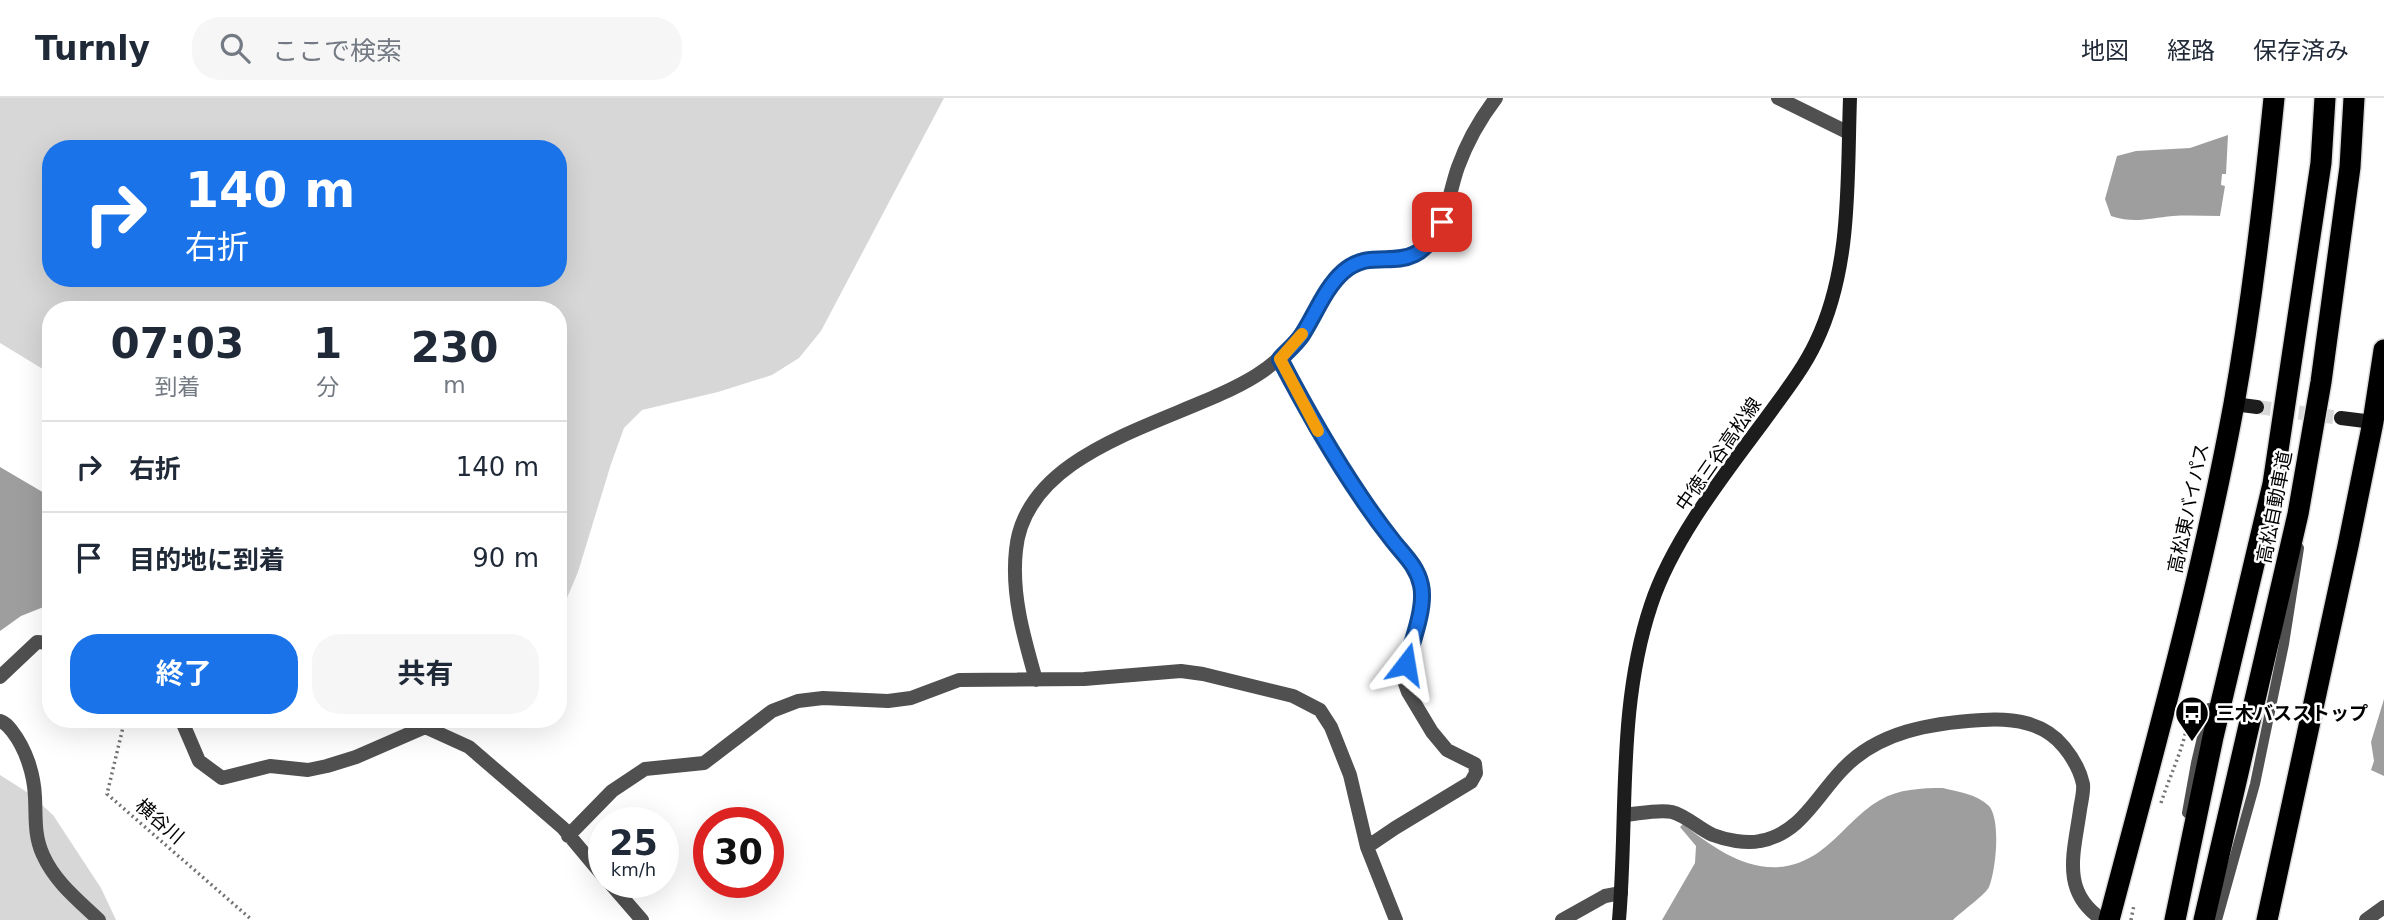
<!DOCTYPE html>
<html lang="ja">
<meta charset="utf-8">
<style>
:root{--surface:#fff;--page:#f6f6f7;--text:#1f2937;--muted:#747a83;--line:#e0e1e3;--accent:#1a73e8}
body{margin:0;font-family:"DejaVu Sans","Noto Sans JP",sans-serif;background:var(--page);color:var(--text);height:100vh;display:flex;flex-direction:column;font-size:26px;white-space:nowrap}
*{box-sizing:border-box;margin:0}
p{font-size:23px;color:var(--muted)}
.icon{flex:none;width:38px;height:38px;fill:none;stroke:currentColor;stroke-width:2;stroke-linecap:round;stroke-linejoin:round}
.map{position:relative;flex:1;overflow:hidden}
.drawer{position:absolute;left:42px;top:203px;width:525px;height:427px;display:flex;flex-direction:column;background:var(--surface);border-radius:28px;box-shadow:0 7px 28px #0002}
.drawer>*{flex:none}
.top-card{position:absolute;left:42px;top:42px;width:525px;height:147px;border-radius:28px;box-shadow:0 7px 28px #0002;background:#1a73e8;color:#fff;overflow:hidden}
.speed{position:absolute;left:588px;top:709px;display:flex;gap:14px;font-size:35px;font-weight:700;text-align:center}
.speed>*{display:grid;place-content:center;width:91px;height:91px;border-radius:50%;background:var(--surface);box-shadow:0 7px 28px #0002;line-height:1}
.speed small{font-size:18px;font-weight:400}
.speed .limit{border:10px solid #d22;background:#fff;color:#111}
.pin{position:absolute;display:grid;place-items:center;width:60px;height:60px;color:#fff;margin:-30px;border-radius:14px;box-shadow:0 4px 10px #0006}
.me{position:absolute;width:77px;margin:-38px;rotate:14deg;stroke-linejoin:round;filter:drop-shadow(0 0 5px #0008)}
.turn{display:flex;align-items:center;gap:24px;height:147px;padding:0 28px;font-size:32px}
.turn .icon{width:91px;height:91px;stroke-width:2.5}
.turn b{display:block;font-size:49px;line-height:60px}
.eta{display:flex;justify-content:space-evenly;align-items:center;height:119px;text-align:center}
.eta b{font-size:42px;font-weight:700;line-height:49px}
.action{display:flex;gap:14px;margin-top:auto;padding:14px 28px}
.action a{flex:1;height:80px;border-radius:28px;background:var(--accent);color:#fff;font-size:28px;font-weight:700;line-height:80px;text-align:center}
.action a+a{background:var(--page);color:var(--text)}
ul{padding:0;list-style:none}
li{display:flex;align-items:center;gap:21px;height:91px;padding:0 28px;border-top:2px solid var(--line)}
li div{flex:1}
li b{display:block;font-size:26px}
li em{font-style:normal}
header{display:flex;align-items:center;gap:42px;box-sizing:border-box;height:98px;padding:0 35px;background:var(--surface);border-bottom:2px solid var(--line)}
header strong{font-size:33px}
nav{display:flex;gap:38px;margin-inline-start:auto;font-size:24px}
.search{width:490px;height:63px;background:var(--page);display:flex;align-items:center;gap:18px;box-sizing:border-box;padding:0 24px;border-radius:28px;color:var(--muted);font-size:26px}
.map>svg:first-child{display:block}
.green{fill:#d7d7d7;fill-rule:evenodd}
.water{fill:#9e9e9e}
.lines{fill:none;stroke-linecap:round;stroke-linejoin:round}
.secondary-tunnel{stroke:#d9d9d9;stroke-width:14;stroke-dasharray:14 7;stroke-linecap:butt}
.highway-casing{stroke:#dbdbdb;stroke-width:24}
.path{stroke:#727272;stroke-width:3.5;stroke-dasharray:2 3.5;stroke-linecap:butt}
.lane{stroke:#505050;stroke-width:10}
.street{stroke:#505050;stroke-width:14}
.secondary{stroke:#1d1d1d;stroke-width:14}
.highway{stroke:#000;stroke-width:21}
.route-casing{stroke:#114b97;stroke-width:18}
.route{stroke:#1a73e8;stroke-width:12}
.slow{stroke:#f59e0b;stroke-width:12}
.labels{text-anchor:middle;stroke-width:5;stroke-linejoin:round;paint-order:stroke}
.street-label{font-size:19px;fill:#000;stroke:#fff}
.poi-label{font-size:19px;font-weight:bold;fill:#000;stroke:#fff;text-anchor:start}
</style>
<header>
<strong>Turnly</strong>
<div class="search"><svg class="icon" aria-label="search" viewBox="0 0 24 24"><circle cx="10" cy="10" r="6"/><path d="M15 15l6 6"/></svg>ここで検索</div>
<nav><a>地図</a><a>経路</a><a>保存済み</a></nav>
</header>
<div class="map">
<svg width="2384" height="822" viewBox="0 0 2384 822">
<rect width="100%" height="100%" fill="#fff"/>
<path class="green" d="M0 0H944L821 233 799 260 772 277 718 294 642 312 624 330 611 366 578 474 558 521V212H51V276L0 245ZM51 51H558V180H51Z
M0 677 30 696 53 717 101 790 116 822H0Z"/>
<path class="water" d="M2228 37 2226 76H2222L2221 87 2225 88 2220 118C2204 118 2189 117 2173 118 2149 120 2136 126 2111 118L2105 101 2117 58 2136 53 2190 50Z
M0 369 51 399V506L21 518 0 533Z
M2384 601V678L2371 672 2374 663 2371 644Z
M1943 690C1958 694 1977 696 1989 708 2001 722 1996 772 1989 789 1987 795 1960 815 1953 822H1662L1695 765 1696 748 1680 729 1683 726C1722 757 1769 789 1819 754 1840 739 1857 715 1880 702 1899 691 1921 690 1943 690Z"/>
<g class="lines">
<path class="secondary-tunnel" d="M2257 309 2341 320"/>
<g class="highway-casing">
<path id="highway" d="M2109 822C2154 651 2202 480 2234 306 2252 204 2264 102 2274 0
M2175 822 2213 639 2273 386 2321 65 2325 0
M2204 822 2298 416 2321 284 2350 69 2354 0
M2267 822 2348 448 2373 324 2384 252"/>
</g>
<path class="path" d="M125 621 107 696 252 822
M2161 705C2169 680 2180 658 2186 633L2188 634
M2131 822 2134 807"/>
<path class="lane" d="M2187 715 2196 665 2209 610
M2217 822 2255 686 2284 546 2299 450"/>
<path class="street" d="M1778 0 1849 35
M1280 261 1316 331 1361 399 1394 444 1407 458 1418 477 1422 490 1421 507 1403 580 1408 594 1432 634 1447 652 1475 666 1476 675 1471 684 1395 730 1367 749
M0 579 37 544 51 545
M1036 582C1024 540 1011 496 1016 452 1026 347 1183 324 1257 277 1284 260 1301 238 1317 212 1325 199 1332 182 1345 173 1368 154 1402 171 1424 150 1447 129 1448 97 1458 69 1467 44 1480 21 1496 0
M181 621 199 663 222 680 270 668 308 672 327 668 356 659 425 629 469 649 563 730 604 779
M0 623C6 625 8 628 12 633 26 651 34 676 35 699 36 719 34 738 43 757 55 784 78 802 99 822
M1624 717C1638 716 1658 711 1672 714 1687 718 1699 731 1713 737 1726 742 1746 746 1760 743 1800 736 1816 699 1842 672 1878 633 1932 625 1982 622 2013 620 2044 624 2064 649 2073 660 2080 672 2083 686 2084 694 2081 704 2080 712 2074 755 2060 794 2103 822
M568 738 612 693 645 671 704 665 772 613 798 603 823 600 888 603 911 600 959 582 1084 581 1181 573 1203 576 1293 598 1320 612 1331 629 1350 677 1367 749 1396 822
M609 784 642 822
M1562 822 1605 798 1621 795
M2366 822 2384 809"/>
<path class="secondary" d="M2234 306 2257 309
M2341 320 2373 324
M1619 822C1628 717 1617 609 1651 507 1672 443 1723 378 1764 323 1782 298 1803 272 1816 244 1852 169 1847 82 1850 0"/>
<use href="#highway" class="highway"/>
</g>
<g class="lines">
<g class="route-casing">
<path id="route" d="M1406 566C1412 544 1426 509 1421 487 1417 468 1404 457 1393 443 1382 429 1371 414 1361 399 1331 355 1305 309 1280 261 1287 253 1296 246 1302 237 1315 217 1325 190 1343 174 1378 143 1411 187 1442 124"/>
</g>
<use href="#route" class="route"/>
<path class="slow" d="M1302 236 1280 261 1318 333"/>
</g>
<defs>
<g id="bus-pin" transform="scale(1.75)"><path d="M0 17L-7.5 6A9.5 9.5 0 1 1 7.5 6Z" fill="#000" stroke="#fff"/><path d="M-5-6H5V4H4V6H2V4H-2V6H-4V4H-5ZM-3.5-4V0h7V-4ZM-3.5 1.2v1.5H-2V1.2ZM2 1.2v1.5H3.5V1.2Z" fill="#fff"/></g>
</defs>
<g fill-rule="evenodd">
<use href="#bus-pin" x="2192" y="615"/>
</g>
<g class="labels">
<g class="street-label">
<text transform="translate(1718 356) rotate(-55)" y="7">中徳三谷高松線</text>
<text transform="translate(2274 409) rotate(-79)" y="7">高松自動車道</text>
<text transform="translate(2188 410) rotate(-78)" y="7">高松東バイパス</text>
<text transform="translate(160 723) rotate(41)" y="7">横谷川</text>
</g>
<g class="poi-label">
<text x="2216" y="622">三木バスストップ</text>
</g>
</g>
</svg>
<div class="speed"><div>25<small>km/h</small></div><div class="limit">30</div></div>
<div class="pin" style="left:1442px;top:124px;background:#d93025"><svg class="icon" aria-label="arrive" viewBox="0 0 24 24"><path d="M6 21V4h12l-3 4 3 4H6"/></svg></div>
<svg class="me" style="left:1406px;top:566px" viewBox="-20 -20 40 40"><path d="M0-17L14 15 0 8-14 15z" fill="#1a73e8" stroke="#fff" stroke-width="4"/></svg>
<div class="top-card">
<div class="turn"><svg class="icon" aria-label="right" viewBox="0 0 24 24"><path d="M7 20v-9h11M14 6l5 5-5 5"/></svg><div><b>140 m</b>右折</div></div>
</div>
<section class="drawer">
<div class="eta">
<div><b>07:03</b><p>到着</p></div>
<div><b>1</b><p>分</p></div>
<div><b>230</b><p>m</p></div>
</div>
<ul>
<li><svg class="icon" aria-label="right" viewBox="0 0 24 24"><path d="M7 20v-9h11M14 6l5 5-5 5"/></svg><div><b>右折</b></div><em>140 m</em></li>
<li><svg class="icon" aria-label="arrive" viewBox="0 0 24 24"><path d="M6 21V4h12l-3 4 3 4H6"/></svg><div><b>目的地に到着</b></div><em>90 m</em></li>
</ul>
<div class="action"><a>終了</a><a>共有</a></div>
</section>
</div>
